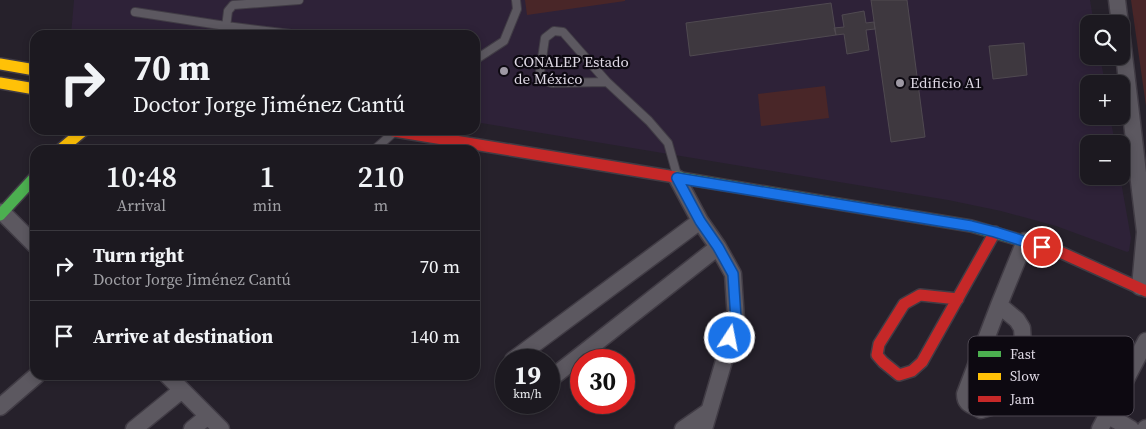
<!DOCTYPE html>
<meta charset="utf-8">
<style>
:root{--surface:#1c1920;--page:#252229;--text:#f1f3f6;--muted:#a0a0a5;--line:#3a383e}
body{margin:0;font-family:"Source Serif 4",serif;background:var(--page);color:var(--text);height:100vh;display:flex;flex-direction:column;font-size:19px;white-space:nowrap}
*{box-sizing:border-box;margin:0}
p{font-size:16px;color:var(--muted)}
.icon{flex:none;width:28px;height:28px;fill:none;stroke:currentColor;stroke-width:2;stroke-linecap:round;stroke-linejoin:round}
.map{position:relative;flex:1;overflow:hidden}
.panel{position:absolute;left:30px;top:145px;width:450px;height:235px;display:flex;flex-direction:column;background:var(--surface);border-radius:15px;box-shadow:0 2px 8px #0003,0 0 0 1px var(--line)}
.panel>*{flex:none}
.top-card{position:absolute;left:30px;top:30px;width:450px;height:105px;border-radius:15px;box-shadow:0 2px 8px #0003,0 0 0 1px var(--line);background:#1c1920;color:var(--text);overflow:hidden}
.controls{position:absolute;left:1080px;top:15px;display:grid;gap:10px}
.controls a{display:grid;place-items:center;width:50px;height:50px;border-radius:10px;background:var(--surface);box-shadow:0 2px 8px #0003,0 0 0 1px var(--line);font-size:25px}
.speed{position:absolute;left:495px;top:349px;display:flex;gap:10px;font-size:25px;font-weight:700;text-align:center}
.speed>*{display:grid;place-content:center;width:65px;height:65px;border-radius:50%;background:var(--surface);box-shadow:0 2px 8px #0003,0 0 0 1px var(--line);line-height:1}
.speed small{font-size:12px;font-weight:400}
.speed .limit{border:8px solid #d22;background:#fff;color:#111}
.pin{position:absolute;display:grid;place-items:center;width:42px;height:42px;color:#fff;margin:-21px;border:2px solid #fff;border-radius:50%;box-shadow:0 1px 5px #0007}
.me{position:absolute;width:55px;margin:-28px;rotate:11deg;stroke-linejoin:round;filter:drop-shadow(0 0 4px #0008)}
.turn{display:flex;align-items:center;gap:18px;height:105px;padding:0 20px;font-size:22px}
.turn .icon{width:65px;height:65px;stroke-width:2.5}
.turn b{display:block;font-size:35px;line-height:42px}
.eta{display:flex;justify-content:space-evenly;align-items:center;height:85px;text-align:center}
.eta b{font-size:30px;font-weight:600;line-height:35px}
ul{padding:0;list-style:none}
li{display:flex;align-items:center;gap:15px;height:70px;padding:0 20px;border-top:1px solid var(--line)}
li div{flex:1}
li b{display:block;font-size:19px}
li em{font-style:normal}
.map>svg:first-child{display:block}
.built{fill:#2e2238}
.green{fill:#492628}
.building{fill:#3e383f;stroke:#504a51}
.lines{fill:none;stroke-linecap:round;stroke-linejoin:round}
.lane-casing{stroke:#413c45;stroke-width:10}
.street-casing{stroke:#413c45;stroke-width:19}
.fast-casing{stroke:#413c45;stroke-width:14}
.slow-casing{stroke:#413c45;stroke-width:14}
.jam-casing{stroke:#413c45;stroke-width:14}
.lane{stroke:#5c5860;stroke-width:8}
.street{stroke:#5c5860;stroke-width:16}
.fast{stroke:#4caf50;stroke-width:11}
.slow{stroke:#ffc107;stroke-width:11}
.jam{stroke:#c62828;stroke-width:11}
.route-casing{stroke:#114b97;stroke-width:12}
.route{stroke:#1a73e8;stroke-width:9}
.poi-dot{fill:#9e99a4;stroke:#0d0911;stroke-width:2}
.labels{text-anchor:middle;stroke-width:4.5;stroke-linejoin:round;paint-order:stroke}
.poi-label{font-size:15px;fill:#dfd9e5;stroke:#0d0911;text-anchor:start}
.key{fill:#0d0911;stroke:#4c4751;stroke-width:1}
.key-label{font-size:14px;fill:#dfd9e5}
</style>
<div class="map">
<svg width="1146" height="429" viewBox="0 0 1146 429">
<rect width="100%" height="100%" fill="#26212b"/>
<path class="built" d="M74 0H1090L1094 24H1089V56H1100L1105 84H1089V116H1110L1115 144H1089V176H1120L1131 238 1129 251 1127 252 1056 226 1001 211 948 200 475 122V35H71Z"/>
<path class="green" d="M525 0H625V1L527 15Z
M1131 0H1146V106Z
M825 86 829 118 761 126 758 94Z"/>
<path class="building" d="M871 0H907L925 137 891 142Z
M831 3 836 35 690 56 686 23Z
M864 11 866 23 874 22 875 29 866 30 869 50 847 54 844 34 836 35 834 28 844 27 842 15Z
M1024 43 1027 75 993 79 989 46Z"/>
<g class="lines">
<g class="lane-casing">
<path id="lane" d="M135 12 226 26 299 35
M225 35 228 11 233 5 299 0
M475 57 478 58 504 41 517 9 516 0
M607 82 552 83 544 80 540 72 545 38 554 31 563 32 607 82 649 121 668 143 677 175
M374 150 392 134"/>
</g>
<g class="street-casing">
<path id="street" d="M1117 0 1120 24
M1121 30 1145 232 1140 287
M677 178 700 221 718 247 733 274 736 320 704 429
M2 212 35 245
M999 305 1017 320 1022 328 1023 342 998 400 991 407 981 410C972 405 965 405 965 394L999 305 1025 241
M513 360 700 221
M167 375 221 429
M549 380 718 247
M0 407 37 375
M1107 415 1131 429
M134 429 182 390
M192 429 208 416
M683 429 709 411
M1100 429 1146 341
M1145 429 1146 428"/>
</g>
<g class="fast-casing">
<path id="fast" d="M675 177 971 226 1030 243
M0 215 35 177"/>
</g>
<g class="slow-casing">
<path id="slow" d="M0 64 35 70
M0 83 35 89
M60 150 84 130"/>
</g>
<g class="jam-casing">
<path id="jam" d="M388 130 675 177
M1030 243 1060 252 1146 291
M958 299 920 295 904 304 879 344 877 355 883 362 899 375 912 371 922 362 995 232"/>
</g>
<use href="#lane" class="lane"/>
<use href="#street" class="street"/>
<use href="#fast" class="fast"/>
<use href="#slow" class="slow"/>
<use href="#jam" class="jam"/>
</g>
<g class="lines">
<g class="route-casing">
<path id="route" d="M730 338 736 320 733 274 718 247 700 221 677 178 971 226 995 232 1042 247"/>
</g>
<use href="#route" class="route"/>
</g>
<g class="poi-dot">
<circle cx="504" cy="71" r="5"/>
<circle cx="900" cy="83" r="5"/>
</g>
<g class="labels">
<g class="poi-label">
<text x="514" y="67">CONALEP Estado<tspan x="514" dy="17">de México</tspan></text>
<text x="910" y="88">Edificio A1</text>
</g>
</g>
<rect x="968" y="336" width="166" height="80" rx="8" class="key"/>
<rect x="978" y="351" width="23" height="6" fill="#4caf50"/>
<rect x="978" y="373" width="23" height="7" fill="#ffc107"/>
<rect x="978" y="396" width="23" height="6" fill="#c62828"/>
<g class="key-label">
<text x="1010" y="359">Fast</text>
<text x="1010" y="381">Slow</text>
<text x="1010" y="404">Jam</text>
</g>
</svg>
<div class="controls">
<a><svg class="icon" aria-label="search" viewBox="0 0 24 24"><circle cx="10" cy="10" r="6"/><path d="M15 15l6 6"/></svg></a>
<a>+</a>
<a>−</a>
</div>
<div class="speed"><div>19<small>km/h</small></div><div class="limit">30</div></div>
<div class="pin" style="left:1042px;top:247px;background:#d93025"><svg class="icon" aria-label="arrive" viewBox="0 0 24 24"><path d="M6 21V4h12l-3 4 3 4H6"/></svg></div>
<svg class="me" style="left:730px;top:338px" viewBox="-20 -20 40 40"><circle r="17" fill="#1a73e8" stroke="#fff" stroke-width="3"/><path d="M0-11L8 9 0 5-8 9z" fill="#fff"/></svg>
<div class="top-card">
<div class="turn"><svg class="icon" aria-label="right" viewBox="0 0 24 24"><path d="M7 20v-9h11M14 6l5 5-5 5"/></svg><div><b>70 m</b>Doctor Jorge Jiménez Cantú</div></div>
</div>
<section class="panel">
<div class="eta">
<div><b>10:48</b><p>Arrival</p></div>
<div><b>1</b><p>min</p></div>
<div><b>210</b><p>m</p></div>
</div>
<ul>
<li><svg class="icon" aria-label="right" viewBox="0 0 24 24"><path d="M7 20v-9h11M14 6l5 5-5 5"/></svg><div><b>Turn right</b><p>Doctor Jorge Jiménez Cantú</p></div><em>70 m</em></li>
<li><svg class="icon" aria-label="arrive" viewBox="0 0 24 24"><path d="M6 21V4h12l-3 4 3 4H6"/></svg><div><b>Arrive at destination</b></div><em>140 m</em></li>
</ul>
</section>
</div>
